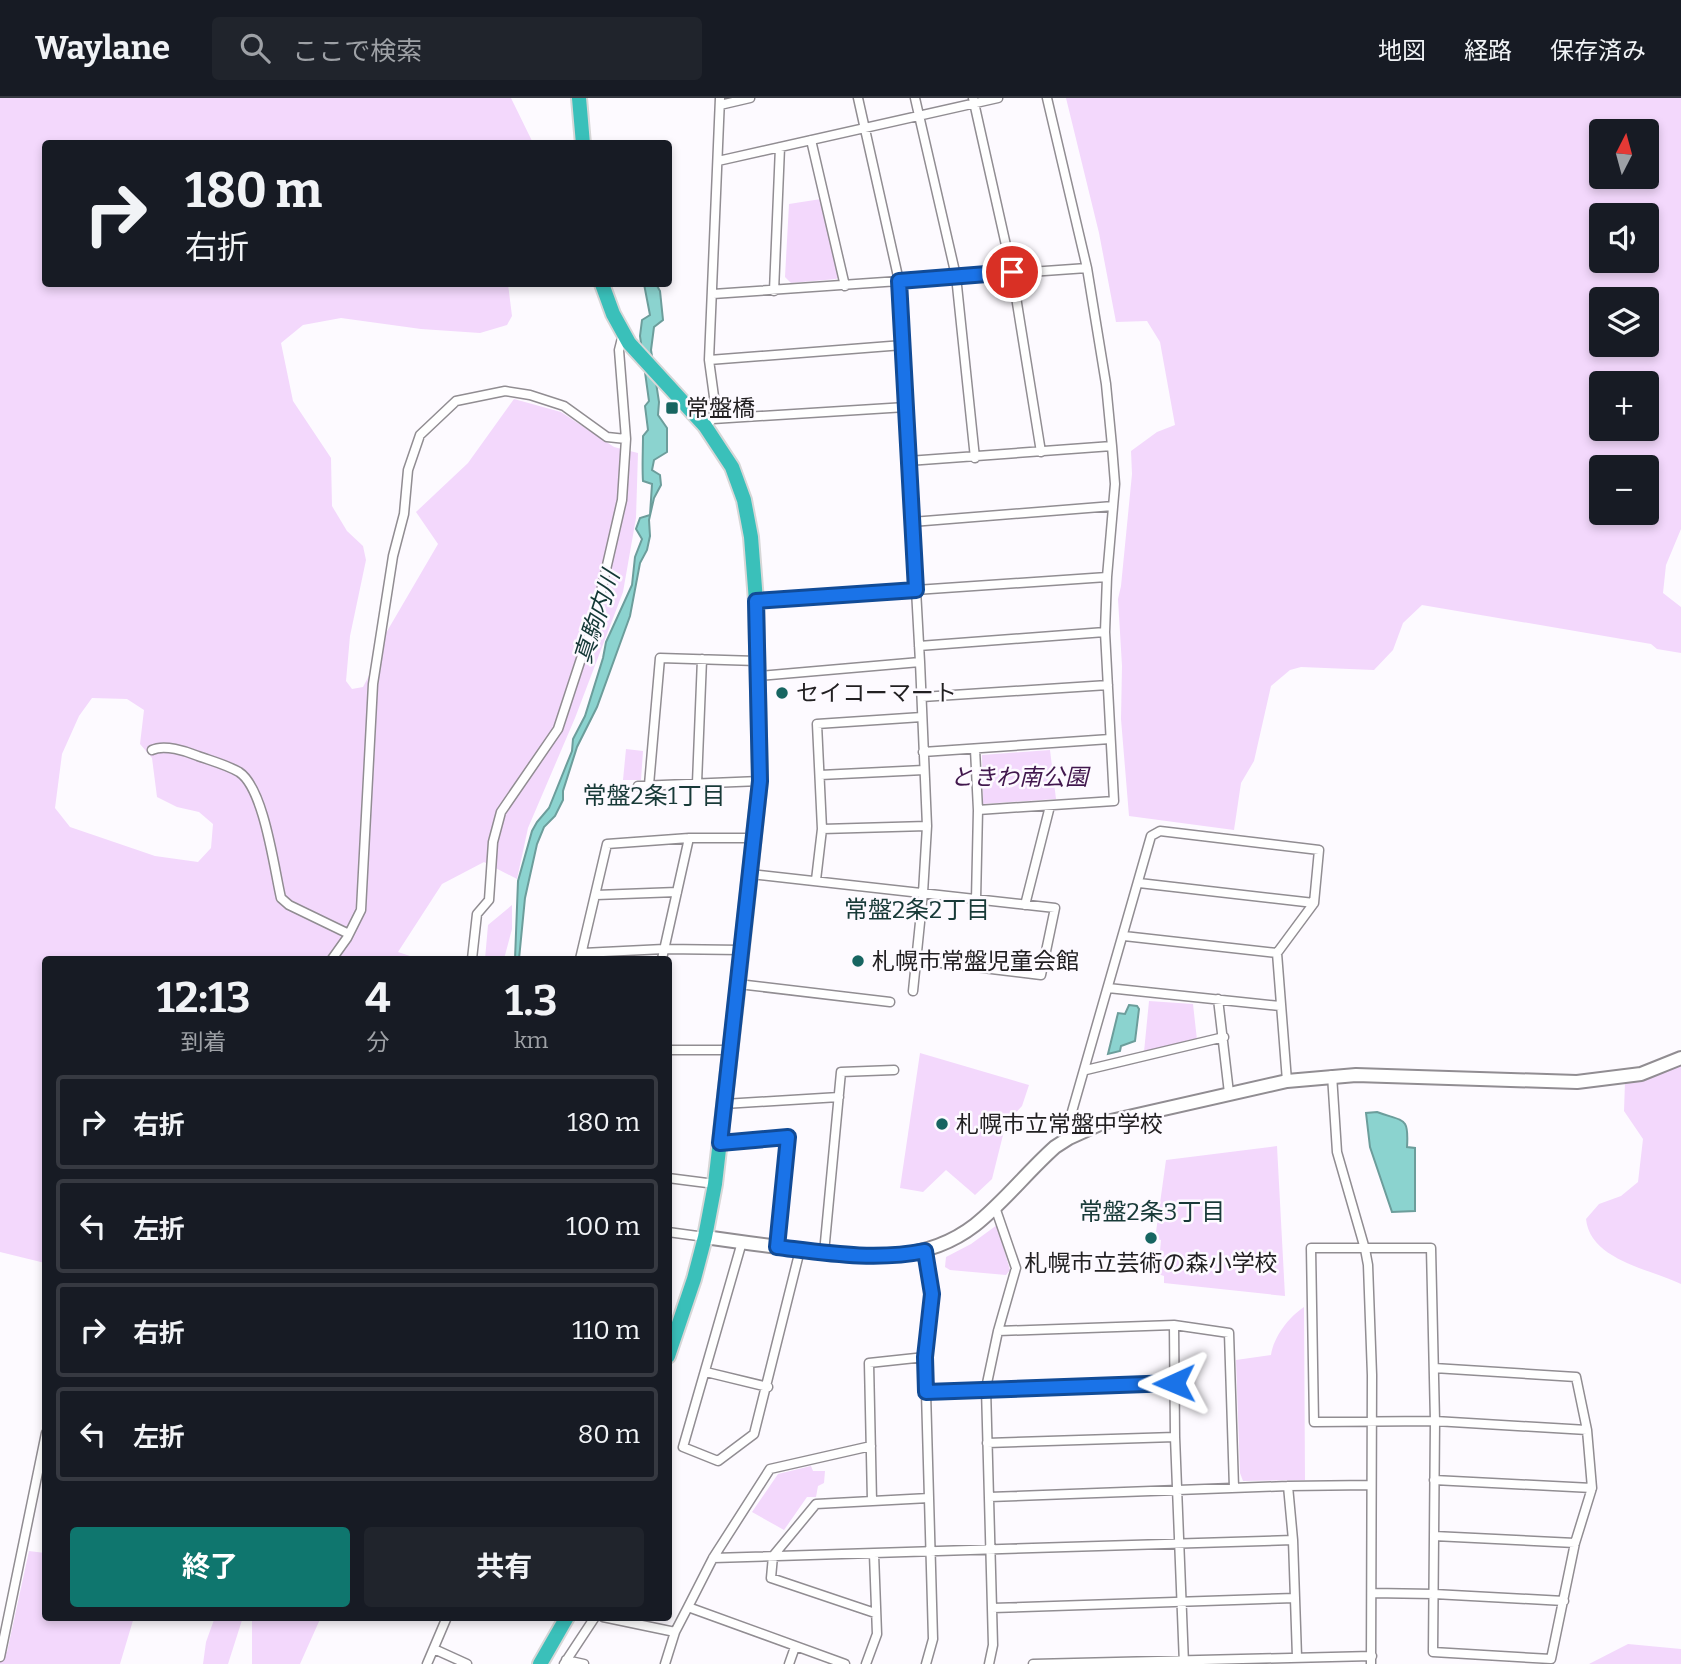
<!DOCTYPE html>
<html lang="ja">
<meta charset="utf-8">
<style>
:root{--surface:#171b24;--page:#20242c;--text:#f1f3f6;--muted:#9ea1a6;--line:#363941;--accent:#0f766e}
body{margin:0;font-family:Bitter,"Noto Sans JP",serif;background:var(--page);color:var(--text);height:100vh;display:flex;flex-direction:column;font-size:26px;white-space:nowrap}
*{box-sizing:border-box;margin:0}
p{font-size:23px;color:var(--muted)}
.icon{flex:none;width:38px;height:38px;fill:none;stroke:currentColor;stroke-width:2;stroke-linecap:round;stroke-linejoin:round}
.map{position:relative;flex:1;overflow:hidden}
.sheet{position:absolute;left:42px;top:858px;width:630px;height:665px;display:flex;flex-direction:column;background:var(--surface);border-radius:7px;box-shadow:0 4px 10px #0003}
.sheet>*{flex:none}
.banner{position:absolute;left:42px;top:42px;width:630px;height:147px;border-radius:7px;box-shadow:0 4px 10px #0003;background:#171b24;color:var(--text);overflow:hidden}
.needle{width:46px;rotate:6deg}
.tools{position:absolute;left:1589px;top:21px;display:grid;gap:14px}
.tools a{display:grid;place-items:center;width:70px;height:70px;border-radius:7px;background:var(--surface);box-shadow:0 4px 10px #0003;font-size:35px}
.pin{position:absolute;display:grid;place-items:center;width:60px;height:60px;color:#fff;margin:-30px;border:4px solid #fff;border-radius:50%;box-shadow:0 2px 7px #0007}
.me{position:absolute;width:77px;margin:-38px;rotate:269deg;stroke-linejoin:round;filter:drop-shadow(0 0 5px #0008)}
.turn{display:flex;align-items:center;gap:24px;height:147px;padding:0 28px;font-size:32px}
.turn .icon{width:91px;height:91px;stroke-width:2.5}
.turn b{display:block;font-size:49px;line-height:60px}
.eta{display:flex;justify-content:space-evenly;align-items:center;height:119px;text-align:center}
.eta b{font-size:42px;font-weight:700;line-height:49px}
.cta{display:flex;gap:14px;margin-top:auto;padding:14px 28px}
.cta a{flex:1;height:80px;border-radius:7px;background:var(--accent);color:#fff;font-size:28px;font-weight:700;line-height:80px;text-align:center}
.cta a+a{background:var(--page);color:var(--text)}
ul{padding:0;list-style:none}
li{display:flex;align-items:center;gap:21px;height:94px;margin:0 14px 10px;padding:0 14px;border:4px solid var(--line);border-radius:7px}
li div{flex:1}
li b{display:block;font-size:26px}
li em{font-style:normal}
header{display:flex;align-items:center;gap:42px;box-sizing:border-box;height:98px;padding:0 35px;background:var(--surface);border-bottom:2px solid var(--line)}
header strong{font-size:33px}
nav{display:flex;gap:38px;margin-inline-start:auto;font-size:24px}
.search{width:490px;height:63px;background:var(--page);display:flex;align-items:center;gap:18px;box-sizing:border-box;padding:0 24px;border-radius:7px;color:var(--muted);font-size:26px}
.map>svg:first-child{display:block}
.green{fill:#f3d8fc;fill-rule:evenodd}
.water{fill:#8bd3cf;stroke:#6c9d9b;stroke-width:2}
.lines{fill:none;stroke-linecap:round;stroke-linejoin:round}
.street-casing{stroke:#918d92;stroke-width:11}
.secondary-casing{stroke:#918d92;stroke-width:16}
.highway-casing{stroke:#d7d7d7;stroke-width:18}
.street{stroke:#fff;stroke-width:8}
.secondary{stroke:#fff;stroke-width:12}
.highway{stroke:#3ac0ba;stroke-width:14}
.route-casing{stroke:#114b97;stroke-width:18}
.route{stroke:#1a73e8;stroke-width:12}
.poi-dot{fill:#176561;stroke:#fdfaff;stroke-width:2.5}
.labels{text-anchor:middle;stroke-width:5;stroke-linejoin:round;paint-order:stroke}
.poi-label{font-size:23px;fill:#222022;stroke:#fdfaff;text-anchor:start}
.park-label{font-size:23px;font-style:italic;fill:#41174d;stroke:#fdfaff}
.water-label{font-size:24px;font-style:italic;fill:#133735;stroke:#fdfaff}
.neighbourhood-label{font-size:24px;fill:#183a38;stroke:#fdfaff}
</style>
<header>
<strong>Waylane</strong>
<div class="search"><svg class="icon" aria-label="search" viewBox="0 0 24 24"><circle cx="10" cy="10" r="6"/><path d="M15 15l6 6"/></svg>ここで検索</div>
<nav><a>地図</a><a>経路</a><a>保存済み</a></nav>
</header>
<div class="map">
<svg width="1681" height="1566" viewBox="0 0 1681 1566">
<rect width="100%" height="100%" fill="#fdfaff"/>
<path class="green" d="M0 0H511L533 45 46 46V186H508L512 218 507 227 480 235 421 231 341 220 303 227 281 245 293 303 331 360 332 408 347 433 363 448 366 462 350 538 346 583 352 591 363 589 373 570 386 535 438 446 416 414 468 365 514 301 561 314 614 349 638 355 636 420 623 494 575 620 528 730 517 781 484 764 442 786 398 854 419 861H46L45 1165 0 1154ZM92 600 127 601 144 612 140 646 152 660 157 699 177 709 199 714 213 726 211 750 198 764 155 758 70 729 55 710 62 656 79 618Z
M1066 0H1681V431L1666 467 1663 495 1681 509V555L1657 551 1651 546 1422 507 1403 525 1393 552 1374 572 1301 569 1290 572 1271 588 1254 663 1241 685 1234 732 1129 718 1121 621 1122 568 1118 501 1121 488 1132 376 1131 353 1157 334 1175 327 1160 244 1147 223 1116 224 1099 135ZM1601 33H1647V79H1601ZM1601 117H1647V163H1601ZM1601 201H1647V247H1601ZM1601 285H1647V331H1601ZM1601 369H1647V415H1601Z
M821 101 840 178 836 181 791 185 785 179 789 106Z
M626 651 643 653 641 682H623Z
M1050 652 1056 701 983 706 982 657Z
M512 807V831L504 861H485L488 827Z
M1149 903 1193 906 1197 942 1144 954Z
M920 955 1029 987 1022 1008 1006 1025 992 1081 975 1097 946 1072 923 1094 900 1090Z
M1681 963V1186C1650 1171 1590 1162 1586 1121L1599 1106 1621 1098 1638 1084 1643 1041 1624 1013 1625 984 1641 971Z
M1277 1048 1285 1198 1164 1185V1178L1158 1176 1161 1142 1155 1141 1166 1062Z
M997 1127 1010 1172 1006 1177 950 1172 945 1169 946 1159 971 1146Z
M1304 1209 1305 1382 1243 1383 1240 1375 1236 1262 1271 1257C1274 1238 1289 1219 1304 1209Z
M811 1368 813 1373H825L824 1385 818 1388 816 1399H807L784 1432 752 1414 778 1376Z
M29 1453 45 1455 46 1519H134L120 1566H0V1553L7 1554Z
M215 1519H243L228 1566H203L206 1544Z
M252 1519H321L300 1566H252Z
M1628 1546 1681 1551V1566H1589Z"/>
<path class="water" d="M644 186H656L660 193 663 222 654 229 651 252 659 304 658 317 667 330V354L654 362 652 372 660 377 661 387 654 400 649 422 650 438 647 452 640 465 630 518 597 609 577 649 563 693V702L555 718 544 729 537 746 525 800 519 861H515L518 783 532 733 537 724 549 710 572 653 573 641 585 618 603 560 606 544 632 487 635 459 642 441 636 431 640 420 650 417 652 386 643 383C642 368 643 353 643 338L648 332 645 308 649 303 640 238 642 222 650 217Z
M1129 907 1137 908 1139 911 1135 943 1121 948 1120 953 1108 956 1118 915 1125 916Z
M1377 1014C1404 1024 1409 1018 1407 1049L1415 1050V1113L1392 1114 1370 1049 1366 1015Z"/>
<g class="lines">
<g class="street-casing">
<path id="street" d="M858 0 899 183 920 564 927 728 923 795 913 893
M915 0 956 178 975 360
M973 0 1012 174 1041 354
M720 7 750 0
M811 42 845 188
M718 63 998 0
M774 193 780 49
M713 196 1087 170
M709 262 903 247
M713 321 906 309
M705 328 713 321 715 306 709 262 720 0
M908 363 1112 348
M912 424 1113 408
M756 503 1107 479
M919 548 1105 534
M758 578 920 564
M922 599 1108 587
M975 651 978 712 976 802
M152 652C164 646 186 653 198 658 212 663 227 667 239 674 264 690 274 770 281 800L289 807 349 836
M923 654 1110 641
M820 677 924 672
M697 685 702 561
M649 687 660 560 757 563
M638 688 760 683
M978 712 1114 703 1105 534 1107 479 1115 386 1112 348 1106 286 1087 170 1047 0
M822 731 927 728
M751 776 1055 810 1041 877 916 862
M816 782 822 731 817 626 922 619
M1139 785 1314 805
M596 797 677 794
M1025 807 1050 708
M1124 838 1277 855
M583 855 664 851 742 852
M332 861 347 840 361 812 373 586 393 458 404 416 408 372 420 337 456 303 505 293 530 297 564 308 607 339 626 341
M472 861 477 816 489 802 493 744 501 714 558 631 596 515 622 402 626 341 619 252 623 236
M580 861 607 746 689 740H755
M662 861 689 740
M738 886 890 904
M1108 890 1280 908
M1218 901 1229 995
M668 952H730
M1086 972 1224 939
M1332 977 1337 1054 1365 1151 1368 1167 1372 1277 1371 1566
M724 1006 839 999
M1069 1040V1024L1151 738 1160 733 1319 752 1314 805 1277 855 1287 983
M720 1045 788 1039 777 1149
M668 1080 715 1086
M668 1134 705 1139
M742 1144 683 1349 718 1363 754 1336 800 1152
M925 1153 932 1196 925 1259 933 1541 926 1566
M824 1155 841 974 894 972
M1174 1227 1175 1339 1184 1566
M998 1233 1174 1227 1229 1235 1234 1390
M1434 1270 1576 1279 1587 1332 1592 1390 1575 1445 1551 1561 1433 1554 1435 1323 1431 1150H1311L1314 1324 1435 1323 1587 1332
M706 1274 768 1289
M927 1294 1174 1285
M987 1345 1175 1339
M1434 1382 1592 1390
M1288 1388 1293 1442 1297 1559
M989 1399 1288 1388 1371 1387
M872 1403 869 1265 925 1259
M1434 1438 1575 1445
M713 1460 1293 1442
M1372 1495 1434 1496 1564 1503
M688 1509 713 1460 770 1371 871 1348
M992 1510 1295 1500
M875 1515 771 1480 773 1458 816 1406 929 1400
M603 1519 675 1534
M434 1551 467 1566
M0 1559 46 1335
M566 1562 584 1566
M427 1566 447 1519
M564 1566 595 1519
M665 1566 675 1534 688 1509 845 1566
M789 1566 795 1549
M866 1566 877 1536 874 1456
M989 1566 993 1547 986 1290 998 1233 1016 1170 995 1109
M1033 1566 1372 1558"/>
</g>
<g class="secondary-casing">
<path id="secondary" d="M705 1139C740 1144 776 1149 811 1153 869 1160 926 1165 975 1127 1004 1104 1027 1074 1055 1049L1069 1040 1102 1025 1287 983 1356 977 1577 984 1641 976 1681 960"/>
</g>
<g class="highway-casing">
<path id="highway" d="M579 0 583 46
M602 186 613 216 629 245 705 328 732 369 744 402 751 439 756 503 760 683 738 886 715 1086 705 1139 694 1181 668 1258
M540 1566 567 1519"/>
</g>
<use href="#street" class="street"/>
<use href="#secondary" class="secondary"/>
<use href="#highway" class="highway"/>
</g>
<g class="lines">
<g class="route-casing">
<path id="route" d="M1012 174 899 183 916 492 756 503 760 683 720 1045 788 1039 777 1149C827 1155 875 1163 925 1153L932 1196 925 1259 926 1294 1174 1285"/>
</g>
<use href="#route" class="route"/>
</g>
<g class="poi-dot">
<rect x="665" y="303" width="14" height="14" rx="3.5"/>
<circle cx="782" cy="595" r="7"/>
<circle cx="858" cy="863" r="7"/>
<circle cx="942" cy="1026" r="7"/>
<circle cx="1151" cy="1140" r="7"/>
</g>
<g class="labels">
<g class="poi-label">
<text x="686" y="318">常盤橋</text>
<text x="796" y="603">セイコーマート</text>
<text x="872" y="871">札幌市常盤児童会館</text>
<text x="956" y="1034">札幌市立常盤中学校</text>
<text x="1151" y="1173" text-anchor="middle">札幌市立芸術の森小学校</text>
</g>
<g class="park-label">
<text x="1019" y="687">ときわ南公園</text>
</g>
<g class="water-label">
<text transform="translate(597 519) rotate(-72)" y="8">真駒内川</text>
</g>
<g class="neighbourhood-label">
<text x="654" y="706">常盤2条1丁目</text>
<text x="917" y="820">常盤2条2丁目</text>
<text x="1152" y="1122">常盤2条3丁目</text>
</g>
</g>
</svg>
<div class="tools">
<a><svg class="needle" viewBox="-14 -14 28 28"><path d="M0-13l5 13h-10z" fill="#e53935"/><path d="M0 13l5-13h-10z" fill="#9ea1a6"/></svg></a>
<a><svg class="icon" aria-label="sound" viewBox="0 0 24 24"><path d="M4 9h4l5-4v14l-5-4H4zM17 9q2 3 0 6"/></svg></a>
<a><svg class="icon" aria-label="layers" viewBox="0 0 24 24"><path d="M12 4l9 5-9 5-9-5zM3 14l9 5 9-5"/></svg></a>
<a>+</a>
<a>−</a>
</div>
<div class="pin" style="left:1012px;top:174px;background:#d93025"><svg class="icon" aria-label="arrive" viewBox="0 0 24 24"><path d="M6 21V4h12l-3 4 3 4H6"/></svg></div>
<svg class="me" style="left:1174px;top:1285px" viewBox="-20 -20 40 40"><path d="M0-17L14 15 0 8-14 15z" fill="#1a73e8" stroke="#fff" stroke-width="4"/></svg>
<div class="banner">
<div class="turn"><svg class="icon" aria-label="right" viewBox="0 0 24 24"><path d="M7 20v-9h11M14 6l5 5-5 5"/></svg><div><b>180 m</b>右折</div></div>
</div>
<section class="sheet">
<div class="eta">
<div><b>12:13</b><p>到着</p></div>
<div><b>4</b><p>分</p></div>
<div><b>1.3</b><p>km</p></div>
</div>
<ul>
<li><svg class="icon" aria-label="right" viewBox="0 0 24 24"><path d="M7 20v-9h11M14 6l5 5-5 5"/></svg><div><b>右折</b></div><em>180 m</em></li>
<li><svg class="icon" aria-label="left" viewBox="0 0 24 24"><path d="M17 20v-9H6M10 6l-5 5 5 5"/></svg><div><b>左折</b></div><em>100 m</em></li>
<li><svg class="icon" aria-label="right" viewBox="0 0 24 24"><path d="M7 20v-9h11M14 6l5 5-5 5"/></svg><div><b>右折</b></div><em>110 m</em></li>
<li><svg class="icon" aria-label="left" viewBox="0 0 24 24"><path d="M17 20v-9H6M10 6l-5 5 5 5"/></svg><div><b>左折</b></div><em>80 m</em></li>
</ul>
<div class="cta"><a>終了</a><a>共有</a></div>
</section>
</div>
